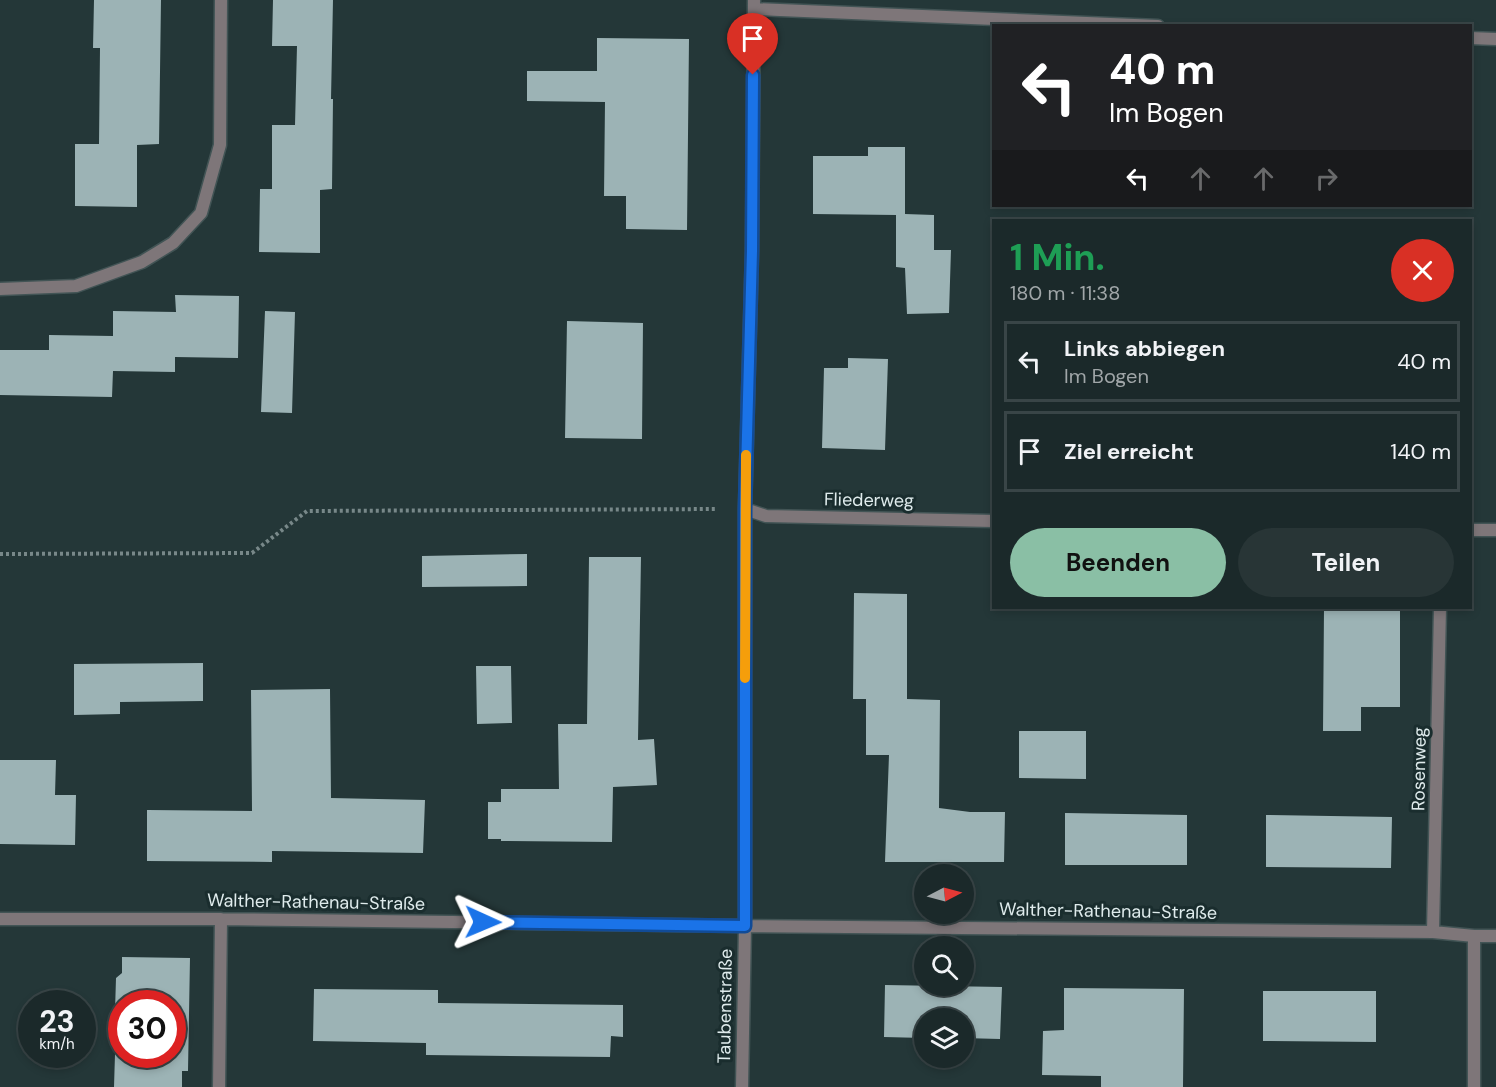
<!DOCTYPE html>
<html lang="de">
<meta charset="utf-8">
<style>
:root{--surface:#1b292a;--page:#283536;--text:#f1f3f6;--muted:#a0a6a8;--line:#394547;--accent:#8abfa5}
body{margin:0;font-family:"DM Sans",sans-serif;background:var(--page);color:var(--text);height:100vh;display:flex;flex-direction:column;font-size:22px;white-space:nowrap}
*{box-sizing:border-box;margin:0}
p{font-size:20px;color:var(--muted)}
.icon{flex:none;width:33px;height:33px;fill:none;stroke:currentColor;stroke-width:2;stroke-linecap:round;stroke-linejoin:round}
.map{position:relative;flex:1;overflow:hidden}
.side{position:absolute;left:992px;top:219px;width:480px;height:390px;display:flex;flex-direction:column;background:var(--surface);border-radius:0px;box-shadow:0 3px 9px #0003,0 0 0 2px var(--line)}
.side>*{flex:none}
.guide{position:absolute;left:992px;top:24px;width:480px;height:183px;border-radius:0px;box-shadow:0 3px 9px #0003,0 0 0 2px var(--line);background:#202124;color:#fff;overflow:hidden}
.needle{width:39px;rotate:84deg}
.tools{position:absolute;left:914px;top:864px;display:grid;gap:12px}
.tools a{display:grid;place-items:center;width:60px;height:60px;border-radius:50%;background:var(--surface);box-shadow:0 3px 9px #0003,0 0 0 2px var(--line);font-size:30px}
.speed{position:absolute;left:18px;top:990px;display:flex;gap:12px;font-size:30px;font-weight:700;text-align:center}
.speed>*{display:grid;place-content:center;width:78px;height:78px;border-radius:50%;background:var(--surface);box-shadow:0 3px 9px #0003,0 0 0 2px var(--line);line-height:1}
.speed small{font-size:15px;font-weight:400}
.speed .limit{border:9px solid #d22;background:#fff;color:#111}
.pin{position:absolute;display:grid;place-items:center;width:51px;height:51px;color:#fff;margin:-62px -26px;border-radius:50% 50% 50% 0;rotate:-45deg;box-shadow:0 0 6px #0007}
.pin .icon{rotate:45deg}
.me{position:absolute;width:66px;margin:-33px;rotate:91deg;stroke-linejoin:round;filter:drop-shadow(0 0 4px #0008)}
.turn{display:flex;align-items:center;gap:21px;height:126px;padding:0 18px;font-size:27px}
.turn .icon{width:78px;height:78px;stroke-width:2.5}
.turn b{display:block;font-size:42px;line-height:51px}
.lanes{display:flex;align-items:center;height:57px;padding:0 18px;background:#0003;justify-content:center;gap:30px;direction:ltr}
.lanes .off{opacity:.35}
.round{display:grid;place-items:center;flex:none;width:63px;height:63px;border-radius:32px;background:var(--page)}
.summary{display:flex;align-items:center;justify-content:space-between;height:102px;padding:0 18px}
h1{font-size:36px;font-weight:700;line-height:45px;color:#1e9e55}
.button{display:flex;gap:12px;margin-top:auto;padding:12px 18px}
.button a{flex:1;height:69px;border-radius:36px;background:var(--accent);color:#111;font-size:24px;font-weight:700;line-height:69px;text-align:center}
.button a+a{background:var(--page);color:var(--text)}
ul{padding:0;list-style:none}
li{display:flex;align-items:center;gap:18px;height:81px;margin:0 12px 9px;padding:0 6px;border:3px solid var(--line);border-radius:0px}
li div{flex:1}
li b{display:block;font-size:22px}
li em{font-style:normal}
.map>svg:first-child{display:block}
.building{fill:#9cb3b5;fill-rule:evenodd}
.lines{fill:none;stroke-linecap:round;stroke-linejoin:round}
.minor-casing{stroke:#425455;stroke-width:15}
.path{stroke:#788889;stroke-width:4;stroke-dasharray:3 3;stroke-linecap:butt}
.minor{stroke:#7e7679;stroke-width:12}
.route-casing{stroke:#114b97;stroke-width:15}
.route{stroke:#1a73e8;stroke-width:10}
.slow{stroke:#f59e0b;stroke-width:10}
.labels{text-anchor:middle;stroke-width:6;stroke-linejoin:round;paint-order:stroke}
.street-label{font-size:18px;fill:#dfebec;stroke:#1a2d2e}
</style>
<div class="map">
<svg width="1496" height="1087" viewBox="0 0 1496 1087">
<rect width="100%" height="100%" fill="#243738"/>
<path class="building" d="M94 0H161L159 144 137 145V207L75 206V144H99L100 48H93Z
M273 0H333L331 99H333L332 189 320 190V253L259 252 260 189H272V125H295L297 46H272Z
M597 38 689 39 687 230 626 229V196H604L605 102 527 101V71H597Z
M868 147H905V214L934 215V250H951L949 313 907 314 905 268 896 267V215L813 214V156H868Z
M175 295 239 296 238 358 175 357V372L113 371 112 397 0 395V350H49V335L113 336V311L176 312Z
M265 311 295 312 292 413 261 412Z
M567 321 643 323 642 439 565 438Z
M848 358 888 359 885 450 822 448 824 368H848Z
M527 554V586L422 587V556Z
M589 557H641L638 740 654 739 657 785 613 787 612 842 501 841V839H488V802H501V789H559L558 724H587Z
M854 593 907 594V699L940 700 939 808 970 812H1005L1004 862H885L889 755H866V699H853Z
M1324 608H1400V707H1361V731H1323Z
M203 663V701L120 702V714L74 715V664Z
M476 666H511L512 723 477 724Z
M330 689 331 798 425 800 423 853 272 851V862L147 861V810L252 811 251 690Z
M1019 731H1086V779L1019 778Z
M0 760H56L55 795H76L75 845 0 844Z
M1065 813 1187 815V865H1065Z
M1266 815 1392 817 1391 868 1266 867Z
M122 957 190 958 188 1071H182V1087H114L115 1054 121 1047V1018L115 1011 116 978 122 973ZM122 1004H172V1054H122Z
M885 985 1002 987 1000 1039 963 1038V1018H924V1038L884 1037Z
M1064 988 1184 989 1183 1087H1101V1076L1042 1075 1043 1031 1064 1030Z
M314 989 438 990V1003L623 1005V1037L611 1036 610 1057 426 1055V1043L313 1041Z
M1263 991H1376V1042L1263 1041Z"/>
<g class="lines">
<g class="minor-casing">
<path id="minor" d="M754 9 1158 26
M1470 38 1496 39
M0 289 76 286 142 262 173 243 201 213 220 145 221 0
M745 509 766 516 993 521
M1470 530H1496
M0 919H221L745 926 1433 932 1474 936H1496
M1433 932 1440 608
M1474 936V1087
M219 1087 221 919
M742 1087 745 926V509L752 251 754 0"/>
</g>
<path class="path" d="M0 554 252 553 307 511 717 509"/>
<use href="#minor" class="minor"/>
</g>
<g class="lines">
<g class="route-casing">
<path id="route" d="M483 922 745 926V509L752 251 753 75"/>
</g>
<use href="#route" class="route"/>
<path class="slow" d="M745 678 746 455"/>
</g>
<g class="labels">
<g class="street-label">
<text transform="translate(869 500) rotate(1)" y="6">Fliederweg</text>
<text transform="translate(1419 769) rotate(-89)" y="6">Rosenweg</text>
<text transform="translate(316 902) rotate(1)" y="6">Walther-Rathenau-Straße</text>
<text transform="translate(1108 911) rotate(1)" y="6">Walther-Rathenau-Straße</text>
<text transform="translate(725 1006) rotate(-89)" y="6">Taubenstraße</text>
</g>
</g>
</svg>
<div class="tools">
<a><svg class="needle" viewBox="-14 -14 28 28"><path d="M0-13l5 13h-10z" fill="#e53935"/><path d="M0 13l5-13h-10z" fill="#a0a6a8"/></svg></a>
<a><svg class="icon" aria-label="search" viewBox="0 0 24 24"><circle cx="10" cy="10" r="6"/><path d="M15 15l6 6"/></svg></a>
<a><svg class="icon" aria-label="layers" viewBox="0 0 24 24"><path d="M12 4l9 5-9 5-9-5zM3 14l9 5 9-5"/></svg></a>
</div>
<div class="speed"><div>23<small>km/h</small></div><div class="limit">30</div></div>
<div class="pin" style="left:753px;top:75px;background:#d93025"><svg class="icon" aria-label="arrive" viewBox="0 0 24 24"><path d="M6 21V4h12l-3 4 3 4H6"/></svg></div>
<svg class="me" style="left:483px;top:922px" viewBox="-20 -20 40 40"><path d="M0-17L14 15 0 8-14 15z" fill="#1a73e8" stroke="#fff" stroke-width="4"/></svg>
<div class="guide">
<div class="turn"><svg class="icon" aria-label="left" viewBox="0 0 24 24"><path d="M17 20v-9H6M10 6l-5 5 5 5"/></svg><div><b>40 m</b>Im Bogen</div></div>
<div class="lanes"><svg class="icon" aria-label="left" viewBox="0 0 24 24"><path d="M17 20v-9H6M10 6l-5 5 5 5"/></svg><svg class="icon off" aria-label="ahead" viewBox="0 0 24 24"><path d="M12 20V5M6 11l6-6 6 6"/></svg><svg class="icon off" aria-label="ahead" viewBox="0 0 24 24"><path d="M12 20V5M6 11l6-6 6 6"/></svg><svg class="icon off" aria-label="right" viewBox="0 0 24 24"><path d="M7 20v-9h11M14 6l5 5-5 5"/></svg></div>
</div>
<section class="side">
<div class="summary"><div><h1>1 Min.</h1><p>180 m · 11:38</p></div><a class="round" style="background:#d93025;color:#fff"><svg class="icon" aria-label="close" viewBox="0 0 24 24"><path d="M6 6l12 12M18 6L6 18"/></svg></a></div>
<ul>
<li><svg class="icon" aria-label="left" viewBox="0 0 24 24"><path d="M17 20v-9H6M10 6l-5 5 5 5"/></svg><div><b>Links abbiegen</b><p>Im Bogen</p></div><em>40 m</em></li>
<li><svg class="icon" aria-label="arrive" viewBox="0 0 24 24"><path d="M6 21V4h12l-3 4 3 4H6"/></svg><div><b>Ziel erreicht</b></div><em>140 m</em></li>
</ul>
<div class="button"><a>Beenden</a><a>Teilen</a></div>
</section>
</div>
